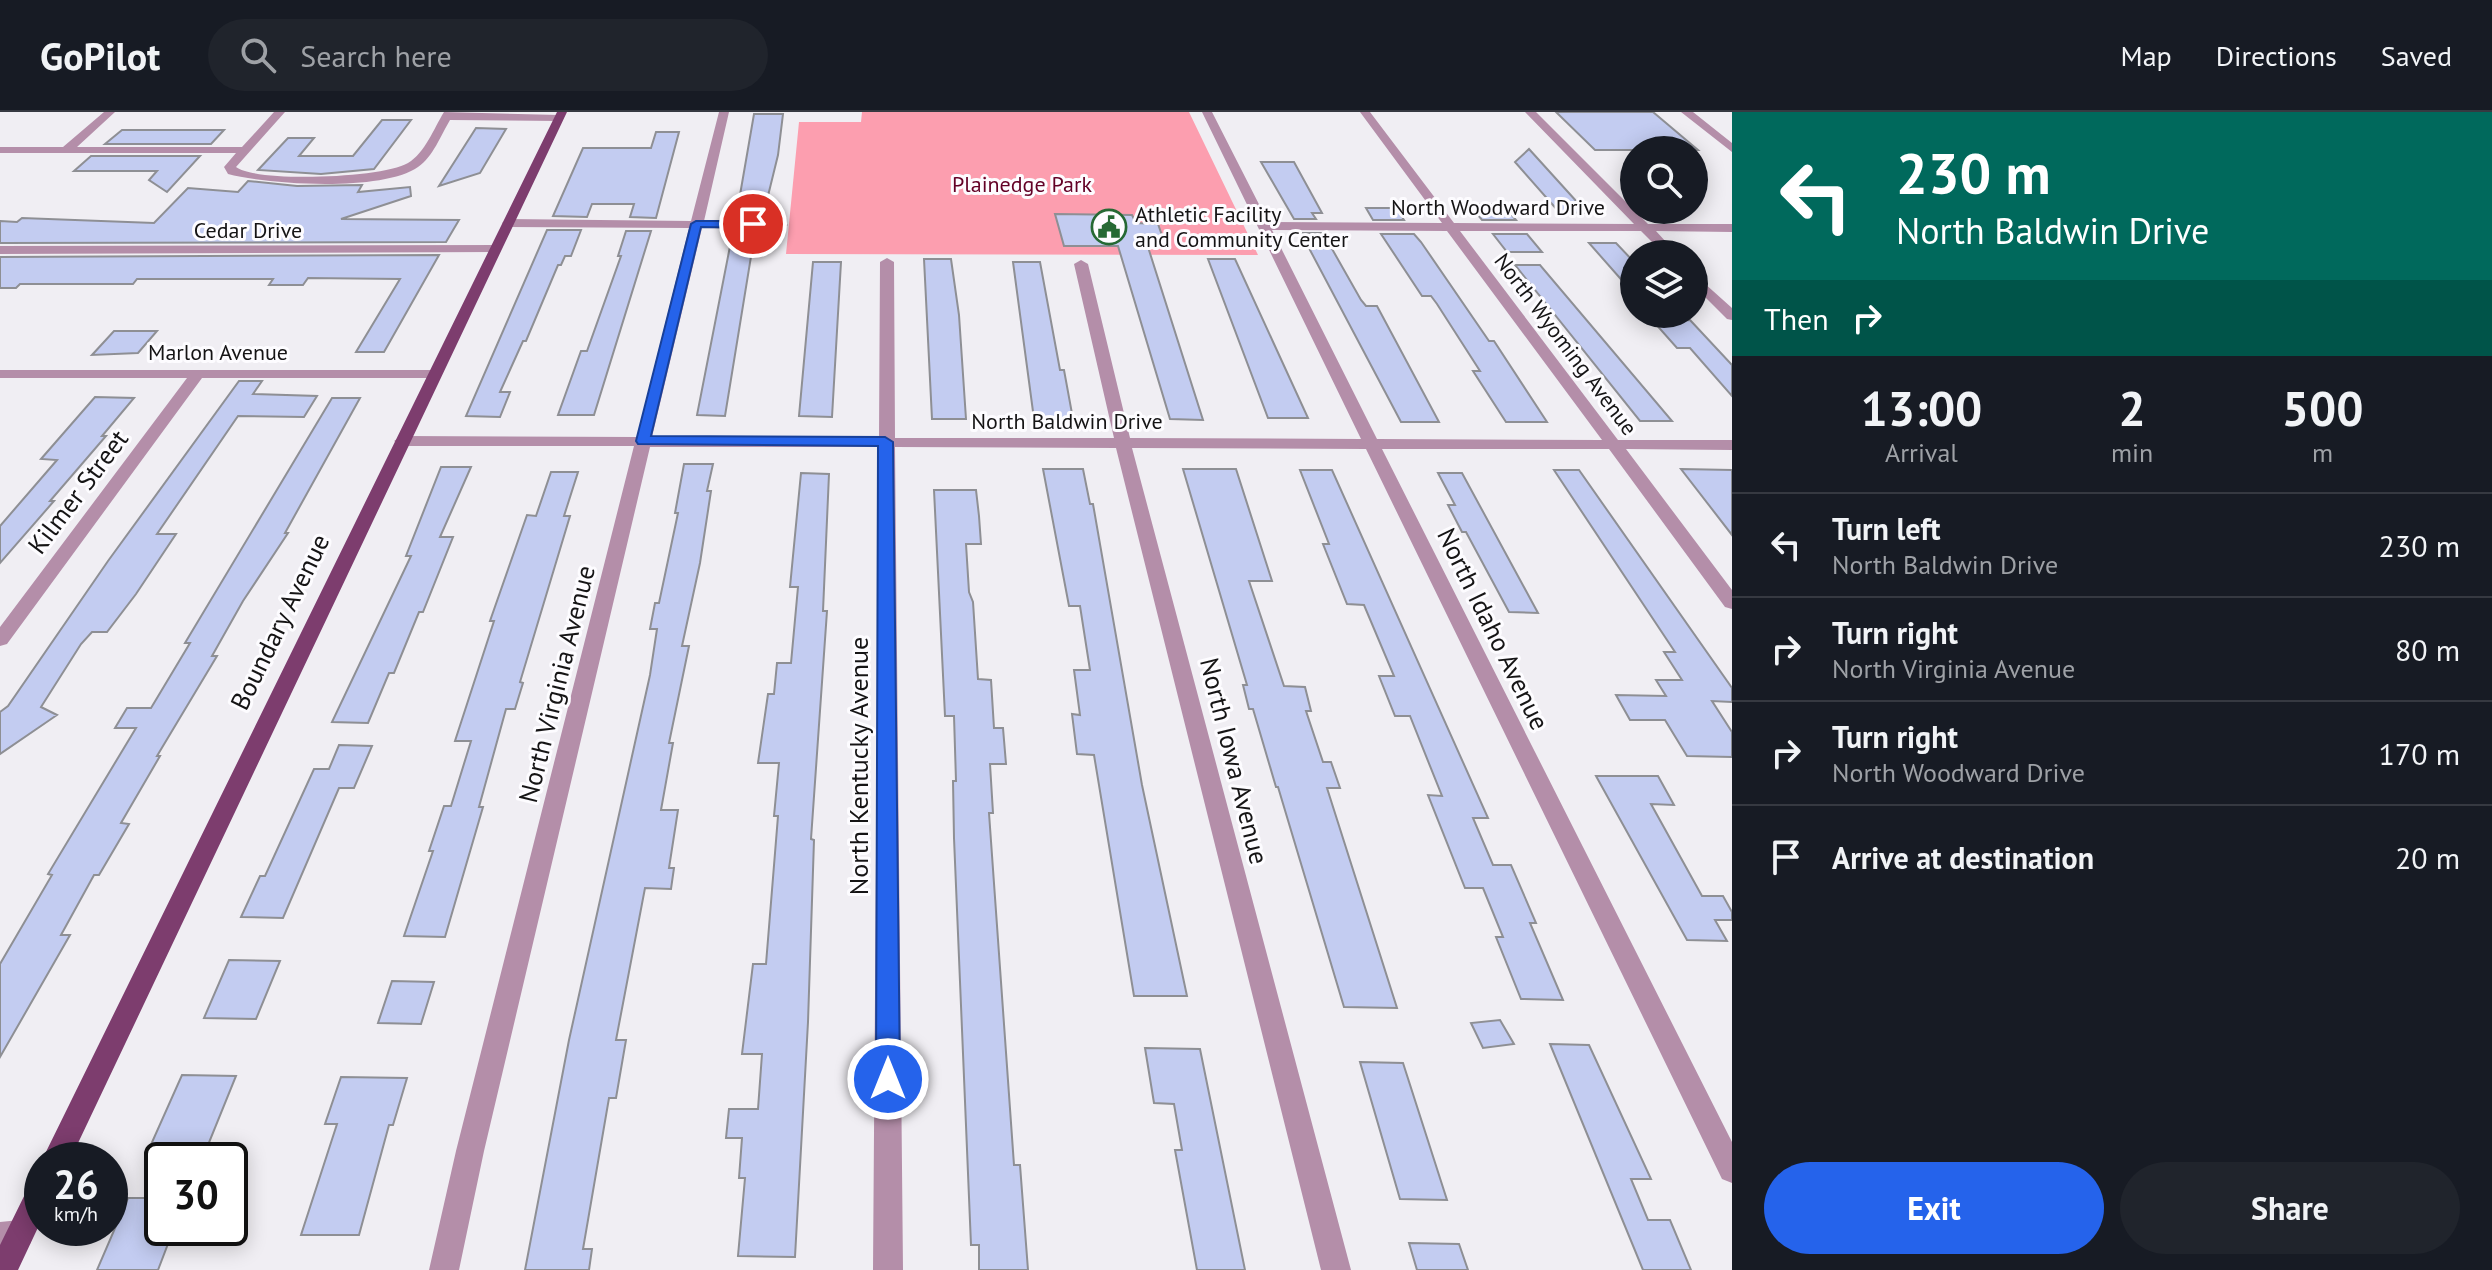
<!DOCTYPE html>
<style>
:root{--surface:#171b24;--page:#20242c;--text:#f1f3f6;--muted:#9ea1a6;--line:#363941;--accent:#2563eb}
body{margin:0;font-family:"PT Sans",sans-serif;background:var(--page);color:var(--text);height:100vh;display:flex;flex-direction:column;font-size:30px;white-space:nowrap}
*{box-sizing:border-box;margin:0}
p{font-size:26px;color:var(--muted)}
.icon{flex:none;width:44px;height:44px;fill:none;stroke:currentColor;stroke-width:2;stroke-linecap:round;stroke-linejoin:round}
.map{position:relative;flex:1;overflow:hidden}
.side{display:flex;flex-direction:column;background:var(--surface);width:760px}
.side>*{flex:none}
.top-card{background:#00695c;color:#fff;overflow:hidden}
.tools{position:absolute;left:1620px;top:24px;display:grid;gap:16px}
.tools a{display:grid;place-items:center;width:88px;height:88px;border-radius:50%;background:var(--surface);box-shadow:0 4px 20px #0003;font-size:40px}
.speed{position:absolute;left:24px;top:1030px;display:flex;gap:16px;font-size:40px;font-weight:700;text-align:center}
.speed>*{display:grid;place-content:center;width:104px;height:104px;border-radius:50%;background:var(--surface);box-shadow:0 4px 20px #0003;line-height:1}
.speed small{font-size:20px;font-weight:400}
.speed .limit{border:4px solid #111;border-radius:12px;background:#fff;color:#111}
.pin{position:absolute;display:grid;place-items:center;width:68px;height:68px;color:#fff;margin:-34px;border:4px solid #fff;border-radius:50%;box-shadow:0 2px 8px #0007}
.me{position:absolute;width:88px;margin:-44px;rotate:0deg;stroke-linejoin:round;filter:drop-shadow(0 0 6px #0008)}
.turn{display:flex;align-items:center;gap:28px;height:168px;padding:0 32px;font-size:36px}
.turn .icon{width:104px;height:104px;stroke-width:2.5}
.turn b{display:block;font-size:56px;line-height:68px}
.then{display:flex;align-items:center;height:76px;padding:0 32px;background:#0003;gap:16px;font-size:30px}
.eta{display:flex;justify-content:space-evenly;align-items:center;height:136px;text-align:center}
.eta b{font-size:48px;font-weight:800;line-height:56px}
.primary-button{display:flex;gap:16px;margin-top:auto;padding:16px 32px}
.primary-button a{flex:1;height:92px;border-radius:48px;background:var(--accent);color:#fff;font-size:32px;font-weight:800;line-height:92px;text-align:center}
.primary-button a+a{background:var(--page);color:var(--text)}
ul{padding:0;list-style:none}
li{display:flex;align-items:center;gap:24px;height:104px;padding:0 32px;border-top:2px solid var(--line)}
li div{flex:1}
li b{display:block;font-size:30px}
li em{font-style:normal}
header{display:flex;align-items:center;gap:48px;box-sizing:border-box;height:112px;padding:0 40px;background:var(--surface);border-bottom:2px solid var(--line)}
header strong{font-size:38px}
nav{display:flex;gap:44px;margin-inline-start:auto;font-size:28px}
.search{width:560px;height:72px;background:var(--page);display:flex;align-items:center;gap:20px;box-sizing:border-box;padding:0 28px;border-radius:44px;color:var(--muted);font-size:30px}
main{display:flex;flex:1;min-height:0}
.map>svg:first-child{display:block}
.green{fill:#fc9eaf}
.building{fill:#c3ccf1;stroke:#8e8f94;stroke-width:2}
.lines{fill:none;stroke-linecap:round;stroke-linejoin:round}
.minor{fill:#b48ea9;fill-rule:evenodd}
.major{fill:#7d3d6e;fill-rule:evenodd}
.route{fill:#2563eb;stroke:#184099;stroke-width:2}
.labels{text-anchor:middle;stroke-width:6;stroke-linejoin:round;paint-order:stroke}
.far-park-label{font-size:22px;fill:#630026;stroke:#fdfcff}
.far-street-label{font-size:22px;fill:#151415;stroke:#fdfcff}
.far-poi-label{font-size:22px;fill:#151415;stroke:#fdfcff;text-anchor:start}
.street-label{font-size:26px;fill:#151415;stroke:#fdfcff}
</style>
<header>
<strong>GoPilot</strong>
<div class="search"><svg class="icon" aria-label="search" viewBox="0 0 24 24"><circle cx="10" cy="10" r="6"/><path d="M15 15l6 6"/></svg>Search here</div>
<nav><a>Map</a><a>Directions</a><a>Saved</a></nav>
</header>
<main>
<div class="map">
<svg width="1732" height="1158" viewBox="0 0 1732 1158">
<rect width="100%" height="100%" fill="#f0eef3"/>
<path class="green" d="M862 0H1189L1258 143 786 142 799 10H861Z"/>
<path class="building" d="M1556 0H1653L1698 38H1595Z
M754 2H783L778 43 766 92H760L757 106H736Z
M382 8H411L374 57 321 62 258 58 288 26H314L299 44H353Z
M476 16 506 17 480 61 439 74Z
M122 18H224L211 32H105Z
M656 20H679L656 106 630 105 634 92H592L587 105 553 104 583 36H651Z
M1529 37 1587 101 1559 100 1515 50Z
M91 44H200L167 80 149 68 157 59H74Z
M1261 50H1294L1322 101H1312L1316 107H1294Z
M248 69 297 74 362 73 358 80 410 75 411 84 341 107 459 108 446 130 0 131V109L17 110 22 106 154 111 188 76 238 80Z
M1469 92H1503L1516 108H1482Z
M1366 96H1396L1404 108H1373Z
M1055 102 1132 103 1136 111 1158 112 1166 135H1148L1203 308 1170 307 1118 134H1064Z
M547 118H581L571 144H565L561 153H558L526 229H523L500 280H510L500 305 466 304Z
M626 119H651L594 303H558L581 239H587L621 144H618Z
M733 119 755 120 725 304 697 303Z
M1301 121H1323L1361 188 1366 194H1377L1439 310H1401Z
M1381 122H1414L1421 130 1489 229H1494L1547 310H1506L1473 259H1480L1437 192 1431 184H1422Z
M1493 122H1527L1542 140H1507Z
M1589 131H1616L1634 150V182Z
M439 143 384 240H356L400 167 308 166 303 173H269L273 167H137L133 172H20L16 176H0V145Z
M924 147H951L959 203 966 307H932Z
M1208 147H1235L1308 306H1268Z
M813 150H841L832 305 799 304Z
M1013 150H1040L1060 258H1064L1073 307H1034Z
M1515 153H1540L1672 309H1640Z
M1690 208 1732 253V284L1690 236H1677L1653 209Z
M114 219H157L138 241 92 243Z
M239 269H262L253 282 317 284 304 305 238 304 157 422H176L136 482 107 520H92L81 532 41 595 57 603 0 642V600L8 594 108 449Z
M95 285 134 286 102 324H106L50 389H54L0 451V414L57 348 41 347Z
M332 286H360L285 421H288L243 489 212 544H217L157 644H160L121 711 129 712 99 763H94L61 823H70L0 945V852L52 763 48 762 136 616H115L127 596H151L190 531H185Z
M684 352H713L707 379H711L700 451 682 534H689L669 631H673L661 698H678L669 756H674L671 777 645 776 616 928H626L616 986H609L583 1137H592L589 1158H525L569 928 650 563 657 517H650L655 491H659L678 401H675Z
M441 355H471L440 425H453L423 500H419L394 561H389L368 611 332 610 411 444H406Z
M1043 357H1083L1090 392H1093L1142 673 1187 884H1134L1094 643 1077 642 1072 602 1080 603 1074 558H1090L1080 494H1069Z
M1183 357H1236L1272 469H1249L1284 574 1305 575 1311 599H1306L1323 650H1331L1340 676H1327L1397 896 1344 895 1278 675H1276L1253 597H1249L1243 573H1247Z
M1681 357 1732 358V423Z
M1300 358H1332L1488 706H1473L1493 753H1511L1536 811H1530L1563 888 1521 887 1496 825H1503L1483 776H1465L1428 683 1442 684 1410 604H1395L1379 564H1394L1364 493 1347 492 1323 432H1329Z
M1554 358H1579L1732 576V590L1712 589 1732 620V645L1687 644 1665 608H1630L1616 583 1666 584 1656 568H1682L1664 540H1675Z
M551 360H578L564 404H570L520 570 523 571 515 597H506L479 695H483L445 825 404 824 433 739H429L444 694H451L471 629H455L494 509H490L527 403 536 404Z
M801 361 829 362 823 499H827L811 727 814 728 808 910 795 1145 738 1144 745 1066H739L742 1026H726L729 997H758L762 942H742L753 852H766L778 704H774L779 651H758L768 582H774L777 551H791L798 475H790Z
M1438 361H1462L1538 501 1509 500 1466 420H1462L1448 393H1455Z
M934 378H976L979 404 981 432H966L969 480 973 490 978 567 991 568 994 616H1003L1006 652H990L993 701H989L1014 1053H1020L1028 1158H979V1133H971L954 726 953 669H956L954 604H945Z
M339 633 372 634 354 676H339L283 806 241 805 260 764H265L314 657H329Z
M1596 664H1658L1674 693 1651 692 1702 784H1723L1732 800V808H1715L1727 829 1687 828Z
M229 848 280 849 256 907 204 906Z
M392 869 434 870 421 912 378 911Z
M1500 908 1514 932 1483 936 1471 911Z
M1550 932 1589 933 1651 1067H1631L1648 1108H1670L1691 1158H1643Z
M1145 936 1200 937 1245 1158H1197L1175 1038H1182L1174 992 1154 991Z
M1360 950 1403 951 1447 1088 1400 1087Z
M182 963 236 964 206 1038 149 1037Z
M341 965 407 966 393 1013H389L359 1123H301L337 1012H325Z
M128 1086H162V1116H174L158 1158H97Z
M1409 1131 1459 1132 1468 1158H1417Z"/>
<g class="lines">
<path class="minor" d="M104 0H115L77 35H242L274 0H285L236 55C258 71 383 66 408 51 425 41 434 16 444 0L559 3 564 6 559 9 450 8C441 23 433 45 418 55 383 80 269 73 228 62L224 55 236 41H0V35H63Z
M719 0H729L704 109H782L788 113 782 117 702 116 652 325 879 326 880 150 887 146 894 150 895 326H1114L1074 152 1081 148 1088 152 1130 326 1361 327 1202 0H1212L1268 110 1442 111 1360 0H1370L1454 111 1634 112 1525 0H1536L1648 112H1732V120L1656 119 1677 142H1664L1641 119H1460L1618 328H1732V338L1626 337 1732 478V497L1725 495 1609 337H1382L1732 1030V1071L1722 1067 1366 337 1132 336 1351 1158H1321L1116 336 895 335 903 1158H873L879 335H650L484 1039 459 1158H429L456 1039 634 334H402L394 329 402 324 637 325 689 116 508 115 502 111 508 107 691 109ZM1272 118 1447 119 1602 328 1377 327Z
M1681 0H1693L1732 31V40Z
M501 133V139L496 140 0 142V134Z
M1694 162 1732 196V208L1727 207 1694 174Z
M0 258H435L442 262 435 266H202L7 532 0 534V515L187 266H0Z
M20 1108 30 1112 34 1122 30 1132 0 1138V1110Z"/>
<path class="major" d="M557 0H567L70 1048H42Z
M42 1064V1107L18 1158H0V1133L32 1068Z"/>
</g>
<path class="route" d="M696 109H753L759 112 753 116 701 115 651 324 885 325 893 330 900 967 896 974 888 977 879 974 876 967 878 334 638 332 636 329 691 112Z"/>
<defs>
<g id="civic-ring" transform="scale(1.8)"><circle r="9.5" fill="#fdfcff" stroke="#266934" stroke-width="1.5"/><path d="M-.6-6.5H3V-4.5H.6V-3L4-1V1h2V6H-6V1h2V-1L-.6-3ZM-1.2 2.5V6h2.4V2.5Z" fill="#266934"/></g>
</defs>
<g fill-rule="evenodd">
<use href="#civic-ring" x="1109" y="115"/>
</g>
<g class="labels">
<g class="far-park-label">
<text x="1022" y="80">Plainedge Park</text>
</g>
<g class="far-street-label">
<text x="1498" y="103">North Woodward Drive</text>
<text x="248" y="126">Cedar Drive</text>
<text transform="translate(1566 232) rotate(53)" y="8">North Wyoming Avenue</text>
<text x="218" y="248">Marlon Avenue</text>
<text x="1067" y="317">North Baldwin Drive</text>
</g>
<g class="far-poi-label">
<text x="1135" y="110">Athletic Facility<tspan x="1135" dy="25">and Community Center</tspan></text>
</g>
<g class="street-label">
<text transform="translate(78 380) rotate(-53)" y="9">Kilmer Street</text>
<text transform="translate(280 510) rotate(-64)" y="9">Boundary Avenue</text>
<text transform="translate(1493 517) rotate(64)" y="9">North Idaho Avenue</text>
<text transform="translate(557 572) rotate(-76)" y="9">North Virginia Avenue</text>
<text transform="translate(1234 649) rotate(76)" y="9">North Iowa Avenue</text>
<text transform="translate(859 654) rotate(-90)" y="9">North Kentucky Avenue</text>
</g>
</g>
</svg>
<div class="tools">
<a><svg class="icon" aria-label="search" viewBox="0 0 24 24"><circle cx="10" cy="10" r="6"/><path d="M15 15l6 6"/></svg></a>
<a><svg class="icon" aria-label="layers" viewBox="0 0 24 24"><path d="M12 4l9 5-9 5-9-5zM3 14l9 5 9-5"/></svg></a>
</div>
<div class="speed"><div>26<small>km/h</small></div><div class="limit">30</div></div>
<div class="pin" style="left:753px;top:112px;background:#d93025"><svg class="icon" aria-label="arrive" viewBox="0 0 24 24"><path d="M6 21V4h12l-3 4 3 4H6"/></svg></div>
<svg class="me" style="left:888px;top:967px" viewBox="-20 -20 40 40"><circle r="17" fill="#2563eb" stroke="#fff" stroke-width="3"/><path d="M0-11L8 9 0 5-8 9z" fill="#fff"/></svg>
</div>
<section class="side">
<div class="top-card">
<div class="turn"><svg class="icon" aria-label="left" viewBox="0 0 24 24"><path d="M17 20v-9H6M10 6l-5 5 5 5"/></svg><div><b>230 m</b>North Baldwin Drive</div></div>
<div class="then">Then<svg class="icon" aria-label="right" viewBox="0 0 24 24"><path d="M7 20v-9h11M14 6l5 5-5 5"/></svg></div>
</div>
<div class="eta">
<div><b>13:00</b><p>Arrival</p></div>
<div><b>2</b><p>min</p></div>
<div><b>500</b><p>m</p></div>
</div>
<ul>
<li><svg class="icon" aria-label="left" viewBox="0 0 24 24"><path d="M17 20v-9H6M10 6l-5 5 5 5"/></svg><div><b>Turn left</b><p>North Baldwin Drive</p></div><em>230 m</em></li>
<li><svg class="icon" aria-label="right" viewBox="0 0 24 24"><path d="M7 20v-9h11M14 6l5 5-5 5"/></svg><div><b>Turn right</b><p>North Virginia Avenue</p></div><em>80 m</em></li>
<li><svg class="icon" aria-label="right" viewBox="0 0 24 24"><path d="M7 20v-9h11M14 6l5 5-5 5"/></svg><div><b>Turn right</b><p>North Woodward Drive</p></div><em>170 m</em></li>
<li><svg class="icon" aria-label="arrive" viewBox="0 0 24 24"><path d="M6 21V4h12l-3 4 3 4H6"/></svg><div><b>Arrive at destination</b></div><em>20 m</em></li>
</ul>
<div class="primary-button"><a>Exit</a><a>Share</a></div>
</section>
</main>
